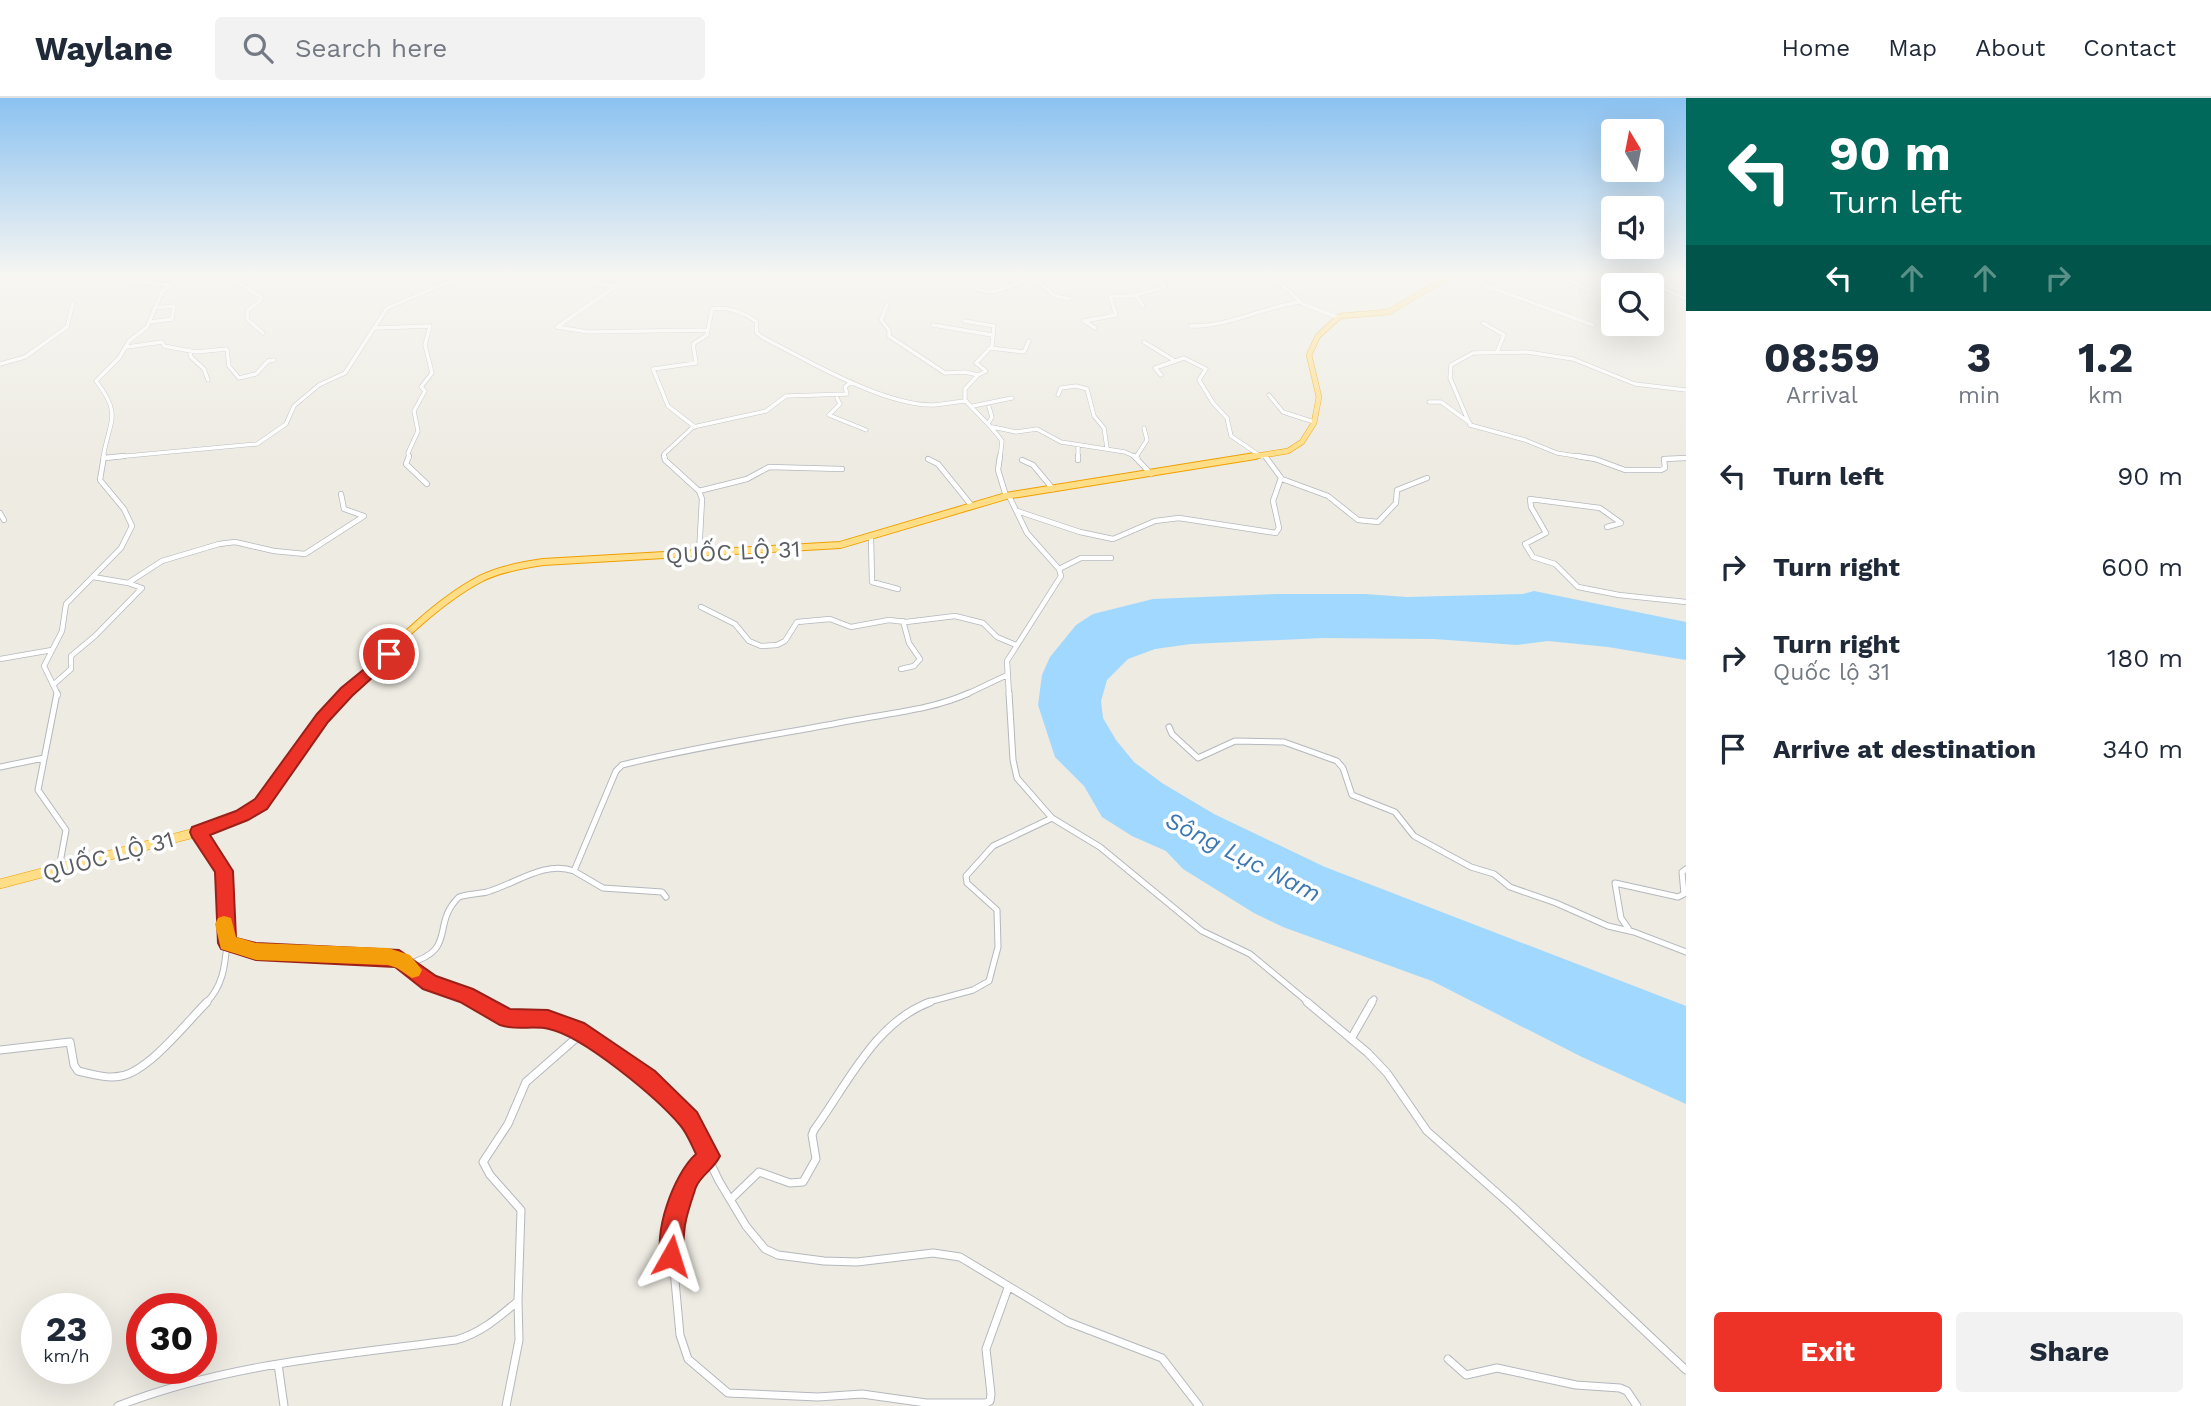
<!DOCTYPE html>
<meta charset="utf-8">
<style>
:root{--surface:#fff;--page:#f2f2f3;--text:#1f2937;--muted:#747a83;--line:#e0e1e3;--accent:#ed3328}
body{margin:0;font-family:"Work Sans",sans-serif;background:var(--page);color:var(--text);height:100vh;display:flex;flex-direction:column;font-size:26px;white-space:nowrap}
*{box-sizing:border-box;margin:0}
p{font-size:23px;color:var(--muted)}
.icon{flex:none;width:38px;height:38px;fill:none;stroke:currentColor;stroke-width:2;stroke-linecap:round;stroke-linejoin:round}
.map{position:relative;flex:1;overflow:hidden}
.details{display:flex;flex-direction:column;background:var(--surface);width:525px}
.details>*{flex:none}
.hud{background:#00695c;color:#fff;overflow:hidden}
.needle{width:46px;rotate:350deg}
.buttons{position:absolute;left:1601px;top:21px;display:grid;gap:14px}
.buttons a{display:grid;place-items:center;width:63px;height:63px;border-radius:7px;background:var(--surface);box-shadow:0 7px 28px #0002;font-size:35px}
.speed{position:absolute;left:21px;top:1195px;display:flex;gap:14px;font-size:35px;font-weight:700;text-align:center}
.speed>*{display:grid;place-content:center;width:91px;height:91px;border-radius:50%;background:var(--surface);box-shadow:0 7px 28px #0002;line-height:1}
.speed small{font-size:18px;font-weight:400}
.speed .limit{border:10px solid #d22;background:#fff;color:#111}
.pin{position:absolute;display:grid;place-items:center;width:60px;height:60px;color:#fff;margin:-30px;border:4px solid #fff;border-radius:50%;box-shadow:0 2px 7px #0007}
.me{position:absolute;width:77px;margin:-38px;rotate:6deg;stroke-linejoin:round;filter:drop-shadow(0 0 5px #0008)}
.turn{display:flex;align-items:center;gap:24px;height:147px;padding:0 28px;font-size:32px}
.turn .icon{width:91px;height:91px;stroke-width:2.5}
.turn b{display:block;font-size:49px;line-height:60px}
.lanes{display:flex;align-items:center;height:66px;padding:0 28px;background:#0003;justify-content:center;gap:35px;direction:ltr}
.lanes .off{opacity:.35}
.eta{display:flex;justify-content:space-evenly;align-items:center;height:119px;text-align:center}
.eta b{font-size:42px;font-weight:700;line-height:49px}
.primary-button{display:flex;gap:14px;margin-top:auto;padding:14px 28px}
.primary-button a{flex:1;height:80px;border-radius:7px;background:var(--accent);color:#fff;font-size:28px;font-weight:700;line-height:80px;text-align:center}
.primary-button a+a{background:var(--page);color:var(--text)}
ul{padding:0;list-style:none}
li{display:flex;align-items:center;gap:21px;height:91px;padding:0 28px}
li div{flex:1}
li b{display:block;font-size:26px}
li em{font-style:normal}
header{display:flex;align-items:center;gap:42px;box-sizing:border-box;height:98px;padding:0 35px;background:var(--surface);border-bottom:2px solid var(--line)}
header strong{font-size:33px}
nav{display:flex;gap:38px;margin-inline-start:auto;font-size:24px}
.search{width:490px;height:63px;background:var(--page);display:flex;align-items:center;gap:18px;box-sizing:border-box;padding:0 24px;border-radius:7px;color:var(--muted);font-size:26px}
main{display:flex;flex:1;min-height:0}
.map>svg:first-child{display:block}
.water{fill:#a0d8ff}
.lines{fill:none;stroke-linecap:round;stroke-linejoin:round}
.minor-far3-casing{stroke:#b4b8bd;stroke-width:4.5}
.minor-far2-casing{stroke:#b4b8bd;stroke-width:6}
.minor-far1-casing{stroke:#b4b8bd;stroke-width:7}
.minor-casing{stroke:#b4b8bd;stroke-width:9}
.highway-far2-casing{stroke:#ef9f00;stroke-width:6}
.highway-far1-casing{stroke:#ef9f00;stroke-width:8}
.highway-casing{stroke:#ef9f00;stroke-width:10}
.minor-far3{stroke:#fff;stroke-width:3.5}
.minor-far2{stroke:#fff;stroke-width:4.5}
.minor-far1{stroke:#fff;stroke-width:5}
.minor{stroke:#fff;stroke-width:7}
.highway-far2{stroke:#ffde87;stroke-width:5}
.highway-far1{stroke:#ffde87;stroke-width:6}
.highway{stroke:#ffde87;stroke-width:9}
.route{fill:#ed3328;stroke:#9a211a;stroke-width:2}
.slow{fill:#f59e0b}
.labels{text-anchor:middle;stroke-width:7;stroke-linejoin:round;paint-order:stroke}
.street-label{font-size:23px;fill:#5a5e63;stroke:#fff}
.water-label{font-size:24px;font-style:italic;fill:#3b78b3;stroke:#fff}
</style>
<header>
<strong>Waylane</strong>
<div class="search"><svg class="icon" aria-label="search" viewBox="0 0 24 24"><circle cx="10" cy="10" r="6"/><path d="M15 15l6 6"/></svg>Search here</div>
<nav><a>Home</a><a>Map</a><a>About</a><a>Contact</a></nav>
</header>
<main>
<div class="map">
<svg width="1686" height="1308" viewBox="0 0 1686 1308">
<rect width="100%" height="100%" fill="#edebe2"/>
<path class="water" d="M1534 493 1686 524V562L1608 549 1548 543 1517 547 1434 541 1323 540 1191 546 1155 551 1128 561 1107 582 1101 603 1103 620 1116 642 1134 664 1162 685 1214 716 1325 769 1686 908V1006L1582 959 1432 883 1283 829 1254 815 1183 771 1166 753 1132 738 1102 719 1084 688 1055 659 1038 607 1042 577 1050 559 1076 527 1093 516 1153 501 1279 496H1365L1407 499 1523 496Z"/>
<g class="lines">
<g class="minor-far3-casing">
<path id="minor-far3" d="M227 178 261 199 260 203 248 212 247 221 263 235
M609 178 596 181 593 186 616 188 557 229 588 234 708 232
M1031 178 1055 198 1070 201
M1272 178 1303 206 1337 219
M1473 178 1484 187 1593 227
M1561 178 1589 192
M1635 178 1686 201
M127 185 132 183 168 187
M976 190C994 200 1015 186 1032 178
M1136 197 1143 208
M887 207 881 222 889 232V238L945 275 965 274 978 277 965 291V302
M964 223 994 228 992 248 976 265 986 273 978 277
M150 224 172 221 174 208 154 210
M1483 225 1504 237 1497 254
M933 227 992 237
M1190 228C1229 229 1262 209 1300 204
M375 230 430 228 425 247 432 275 421 289 425 293 414 313 418 333 408 355 409 360
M1095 230 1084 223 1116 217 1110 198H1132L1165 189 1161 183 1147 178
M1144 244 1175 263
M127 249 162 244 164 248 196 254 227 251 229 268 239 280 256 276 268 263 274 262
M990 250 1024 254 1029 243
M189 252 191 259 204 271 208 282
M0 266 25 259 67 229 73 205
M1161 277 1155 270 1184 260 1206 271 1199 282 1213 305 1227 320 1231 338 1262 359
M1058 297 1061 290 1076 288 1087 291 1094 318 1104 330 1107 350
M1269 297 1283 314 1314 324
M837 300 840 306 829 317 866 332
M1429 304H1441L1470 325
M973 308 1012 300
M989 309 992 319 989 324
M695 329 668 308 653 271 696 265 693 246 707 237 712 211C728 208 742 214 756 223L757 235 762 239C806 262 884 308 933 307 944 306 955 304 966 303 978 317 991 327 1002 343L1000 360
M993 329 1016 334 1037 331 1061 344 1125 354 1138 360
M1078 347V360
M1136 359 1147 342 1144 330
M103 360C109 322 123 318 96 283L119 260 129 243 147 229 162 194 183 178
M105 360 257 346 286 326 294 308 319 287 345 275 387 210 463 178
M665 360 664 356 693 329 766 313 786 298 847 296 845 289 851 284
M1588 360 1557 355 1525 342 1470 327 1450 280 1451 267 1473 255 1527 254 1573 261 1635 286 1686 292"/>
</g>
<g class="minor-far2-casing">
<path id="minor-far2" d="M409 358 406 366 427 386
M664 358 665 362 699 393 702 401 699 456
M1000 358 998 372 1006 398
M1078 358V362
M1134 358 1151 376
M1265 358 1282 381 1328 398 1358 422 1378 424 1396 405 1397 392 1427 380
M1577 358 1595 361 1625 372H1661L1665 370 1664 361 1686 360
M104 360 124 358
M928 361 938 366 972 408
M1022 362 1033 367 1053 391
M699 393 747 381 769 369 842 371
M1009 398 1027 435 1059 471 1061 478 1007 563 1009 597
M1017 413 1080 434 1113 441 1155 423 1179 420 1276 435 1279 430 1273 403 1281 380
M0 415 4 422
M1607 429 1621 425 1600 410 1530 401 1531 409 1546 435 1525 446 1533 459 1555 466 1578 489 1619 497 1686 504
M871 440 872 484 898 491
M1059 471 1081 460H1111
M93 479 128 485 162 463 219 446 235 444 274 453 305 456 364 418 344 411 341 396
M701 509 735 526 749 543 761 548 777 547 785 543 797 524 830 521 851 529 889 522 906 524 955 518 983 525 997 539 1016 547
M0 561 52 552
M901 571 914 568 920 561 909 545 903 523
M53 587 71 571V558L95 538 142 490 128 485
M58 597 44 568 62 533 66 506 121 450 132 428 124 411 100 382 104 358
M965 597 1007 577"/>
</g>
<g class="minor-far1-casing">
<path id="minor-far1" d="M57 595 38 692 66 732 59 770
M1009 595 1013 662 1017 680 1052 720 1100 749 1202 833 1250 856 1309 905
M1169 629 1172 636 1198 660 1235 643 1284 644 1337 663 1343 670 1352 697 1395 714 1414 738 1471 769 1494 776 1510 789 1556 805 1608 828 1634 834 1686 854
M0 669 44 660
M198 734 224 773 227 845 255 853 399 861 430 885 466 897 481 905
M574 773 603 790 662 794 666 799
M1630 833 1621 820 1615 785 1678 799 1684 796 1682 774 1686 771
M407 866C459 852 430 827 459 799 468 796 478 796 487 794 515 786 545 762 574 773L616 673 622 667C698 648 777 637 854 622 892 615 934 611 969 595
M206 905C223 888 225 868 227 845
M925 905 973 892 989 883 998 849 997 812 967 785 966 778 993 748 1052 720
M1371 905 1374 901"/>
</g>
<g class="minor-casing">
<path id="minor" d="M478 904 508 920 549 921 577 932 648 980 689 1021 719 1083 746 1128 765 1151 778 1157 824 1163 857 1164 933 1155 960 1159 1068 1224 1162 1260 1199 1308
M1307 904 1368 955 1387 975 1427 1033 1512 1108 1686 1272
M1351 941 1372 904
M0 952 70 944 74 967 78 973C92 976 107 981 121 978 149 973 187 924 207 904
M709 1058 692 1074 686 1086 671 1139 680 1237 688 1261 728 1295 818 1299 862 1296 926 1305H986L990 1303 991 1296 986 1251 1008 1190
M731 1101 759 1074 790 1085 803 1084 816 1061 812 1037 814 1032C847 987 875 924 930 904
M1448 1261 1466 1277 1497 1270 1576 1287 1620 1290 1627 1293 1637 1308
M278 1266 284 1308
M118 1308C225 1266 342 1257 456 1242 481 1235 499 1219 518 1203L521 1112 490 1077 483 1064 508 1026 526 984 582 935
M506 1308 519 1242 518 1203"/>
</g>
<g class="highway-far2-casing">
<path id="highway-far2" d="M1244 360 1288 353 1302 344 1314 325 1319 299 1309 257 1318 238 1340 218 1389 214 1449 178"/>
</g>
<g class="highway-far1-casing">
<path id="highway-far1" d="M344 597C384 558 431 507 480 481 499 471 522 467 543 464L840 447 1006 398 1255 358"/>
</g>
<g class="highway-casing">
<path id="highway" d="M0 786 198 734 253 712 267 699 323 620 345 595"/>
</g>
<use href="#minor-far3" class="minor-far3"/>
<use href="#minor-far2" class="minor-far2"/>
<use href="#minor-far1" class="minor-far1"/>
<use href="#minor" class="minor"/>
<use href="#highway-far2" class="highway-far2"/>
<use href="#highway-far1" class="highway-far1"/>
<use href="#highway" class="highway"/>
</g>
<linearGradient id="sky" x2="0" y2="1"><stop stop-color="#8bc2f1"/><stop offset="0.49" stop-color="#f7f6f2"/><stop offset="1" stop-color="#f7f6f2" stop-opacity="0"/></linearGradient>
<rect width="1686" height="361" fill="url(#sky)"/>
<path class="route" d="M389 551 394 553 396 556 394 560 352 598 328 624 267 711 248 722 210 737 233 773 236 840 256 845 399 852 436 878 473 891 510 911 548 912 584 925 655 973 697 1014 720 1058C714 1071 701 1077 696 1089 692 1101 687 1115 685 1127 683 1141 684 1154 679 1166L671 1170 663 1166C651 1138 674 1075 696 1056 691 1046 687 1035 680 1027 657 1000 583 938 549 931 533 927 516 933 500 927L460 904 423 891 395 869 256 862 221 851 218 845 215 774 192 739 190 734 192 729 236 713 255 701 317 616 341 590Z"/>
<path class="slow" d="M224 818 231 820 236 839 256 845 388 850 410 857 422 872 419 878 412 880 397 870 388 867 256 862 221 851 215 826 218 820Z"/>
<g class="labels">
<g class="street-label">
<text transform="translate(733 454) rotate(-3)" y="8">QUỐC LỘ 31</text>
<text transform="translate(108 758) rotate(-15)" y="8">QUỐC LỘ 31</text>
</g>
<g class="water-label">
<text transform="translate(1243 759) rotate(27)" y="8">Sông Lục Nam</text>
</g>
</g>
</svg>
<div class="buttons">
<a><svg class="needle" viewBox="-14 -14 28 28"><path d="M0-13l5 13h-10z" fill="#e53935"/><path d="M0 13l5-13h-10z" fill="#747a83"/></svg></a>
<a><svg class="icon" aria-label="sound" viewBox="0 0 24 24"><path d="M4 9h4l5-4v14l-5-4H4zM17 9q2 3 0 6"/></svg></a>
<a><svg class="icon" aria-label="search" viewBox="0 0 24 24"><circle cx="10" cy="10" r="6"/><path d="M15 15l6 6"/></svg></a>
</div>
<div class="speed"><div>23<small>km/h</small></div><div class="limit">30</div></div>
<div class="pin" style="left:389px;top:556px;background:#d93025"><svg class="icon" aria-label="arrive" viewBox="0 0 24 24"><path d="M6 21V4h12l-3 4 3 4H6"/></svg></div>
<svg class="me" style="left:671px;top:1158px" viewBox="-20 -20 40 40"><path d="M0-17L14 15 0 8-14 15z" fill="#ed3328" stroke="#fff" stroke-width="4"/></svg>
</div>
<section class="details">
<div class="hud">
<div class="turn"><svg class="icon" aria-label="left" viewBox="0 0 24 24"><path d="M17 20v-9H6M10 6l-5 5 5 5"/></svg><div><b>90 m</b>Turn left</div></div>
<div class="lanes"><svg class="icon" aria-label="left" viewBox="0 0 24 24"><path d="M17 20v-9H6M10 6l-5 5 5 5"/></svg><svg class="icon off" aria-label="ahead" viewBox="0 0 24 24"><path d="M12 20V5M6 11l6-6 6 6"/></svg><svg class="icon off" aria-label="ahead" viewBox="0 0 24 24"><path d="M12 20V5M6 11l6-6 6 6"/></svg><svg class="icon off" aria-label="right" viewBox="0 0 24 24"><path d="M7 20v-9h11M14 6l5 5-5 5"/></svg></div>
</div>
<div class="eta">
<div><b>08:59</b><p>Arrival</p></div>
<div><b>3</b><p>min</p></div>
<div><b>1.2</b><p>km</p></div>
</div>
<ul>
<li><svg class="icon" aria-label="left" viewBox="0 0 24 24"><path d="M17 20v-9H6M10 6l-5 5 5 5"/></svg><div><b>Turn left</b></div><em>90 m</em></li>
<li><svg class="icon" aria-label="right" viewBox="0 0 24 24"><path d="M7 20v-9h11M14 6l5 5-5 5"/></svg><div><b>Turn right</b></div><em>600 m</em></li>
<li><svg class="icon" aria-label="right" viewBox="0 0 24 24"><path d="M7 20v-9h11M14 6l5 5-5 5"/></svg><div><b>Turn right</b><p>Quốc lộ 31</p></div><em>180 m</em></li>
<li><svg class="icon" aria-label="arrive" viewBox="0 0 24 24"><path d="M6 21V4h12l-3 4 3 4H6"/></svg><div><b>Arrive at destination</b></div><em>340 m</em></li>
</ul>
<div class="primary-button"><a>Exit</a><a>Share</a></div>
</section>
</main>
